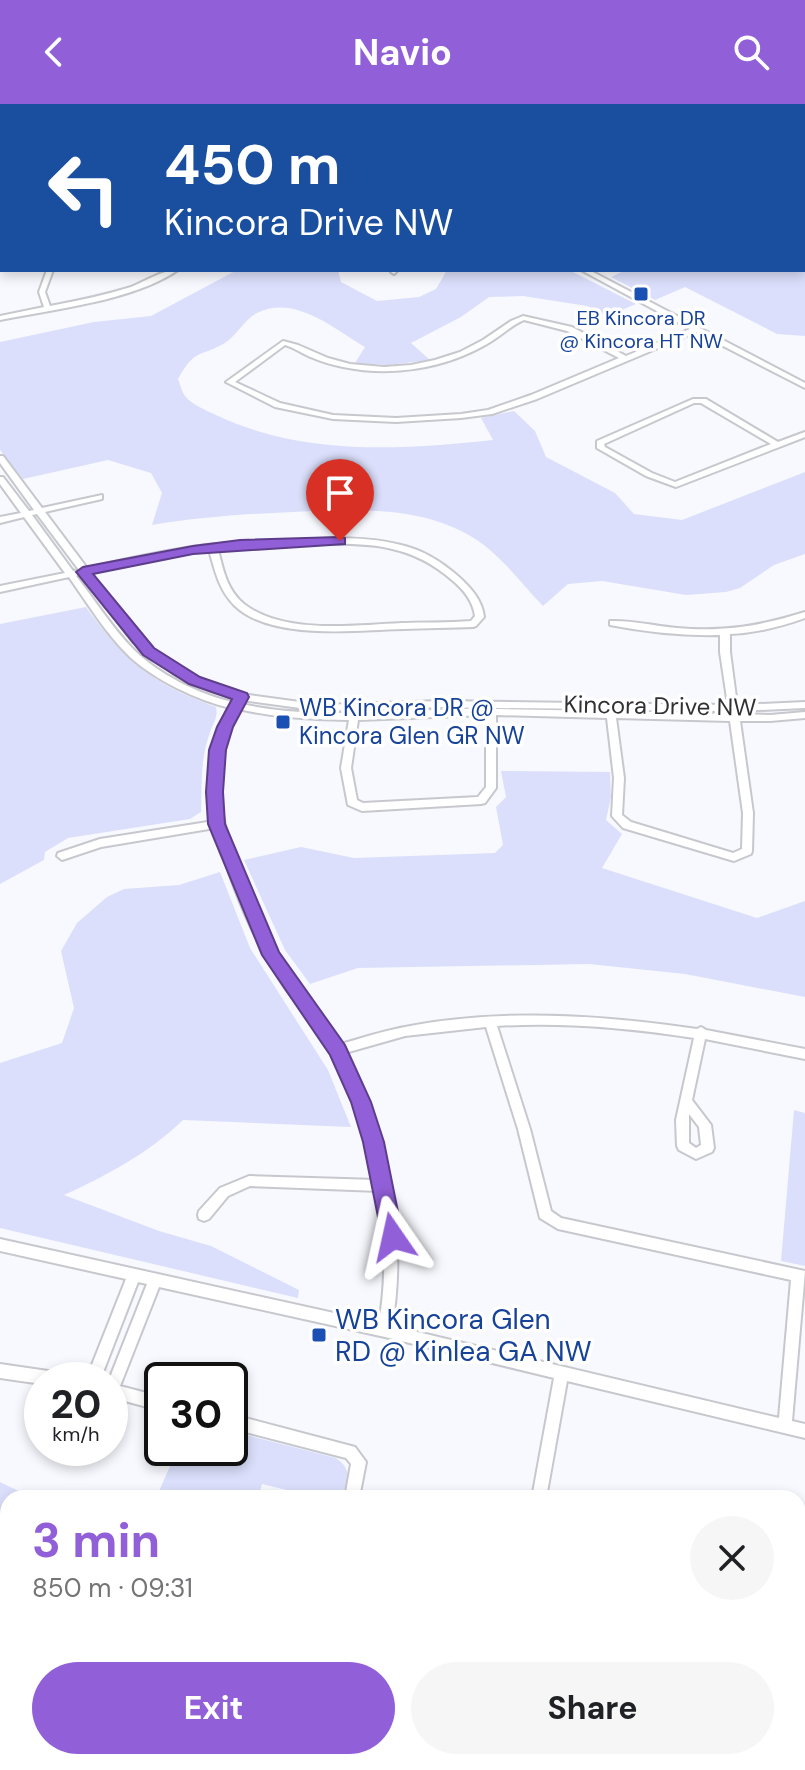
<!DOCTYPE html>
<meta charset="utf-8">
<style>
:root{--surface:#fff;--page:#f6f6f6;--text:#202124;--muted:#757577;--accent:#915fd8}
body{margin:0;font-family:"DM Sans",sans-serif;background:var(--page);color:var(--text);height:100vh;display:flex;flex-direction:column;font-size:30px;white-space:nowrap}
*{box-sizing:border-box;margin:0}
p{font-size:26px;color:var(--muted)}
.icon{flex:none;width:44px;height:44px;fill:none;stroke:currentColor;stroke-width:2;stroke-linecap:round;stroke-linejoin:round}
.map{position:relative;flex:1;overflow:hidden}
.side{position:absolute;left:0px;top:1386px;width:806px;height:280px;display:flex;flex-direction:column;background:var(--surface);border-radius:24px 24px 0 0;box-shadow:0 4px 12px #0003}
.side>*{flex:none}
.guide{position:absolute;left:0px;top:0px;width:806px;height:168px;box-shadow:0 4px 12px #0003;background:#1a4fa0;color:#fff;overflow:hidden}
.speed{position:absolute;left:24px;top:1258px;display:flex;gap:16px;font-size:40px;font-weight:700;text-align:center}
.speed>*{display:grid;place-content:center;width:104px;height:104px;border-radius:50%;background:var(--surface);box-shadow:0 4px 12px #0003;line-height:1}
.speed small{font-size:20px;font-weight:400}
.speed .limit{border:4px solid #111;border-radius:12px;background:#fff;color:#111}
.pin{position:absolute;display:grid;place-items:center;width:68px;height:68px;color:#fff;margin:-82px -34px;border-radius:50% 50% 50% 0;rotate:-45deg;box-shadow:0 0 8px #0007}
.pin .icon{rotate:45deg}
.me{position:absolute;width:88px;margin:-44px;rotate:349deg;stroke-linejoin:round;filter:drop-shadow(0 0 6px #0008)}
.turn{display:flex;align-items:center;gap:28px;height:168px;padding:0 32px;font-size:36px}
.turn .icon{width:104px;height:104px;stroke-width:2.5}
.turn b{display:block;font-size:56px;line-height:68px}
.round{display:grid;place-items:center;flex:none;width:84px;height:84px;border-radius:42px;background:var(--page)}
.summary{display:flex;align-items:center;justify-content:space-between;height:136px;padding:0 32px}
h1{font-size:48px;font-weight:700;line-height:60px;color:var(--accent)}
.action{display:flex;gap:16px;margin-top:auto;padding:16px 32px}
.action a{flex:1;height:92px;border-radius:48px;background:var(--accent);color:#fff;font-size:32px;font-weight:700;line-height:92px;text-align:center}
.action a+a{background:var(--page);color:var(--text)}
header{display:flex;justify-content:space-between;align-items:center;height:104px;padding:0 32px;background:var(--accent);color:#fff;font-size:36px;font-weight:700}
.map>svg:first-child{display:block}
.green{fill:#dbdffb}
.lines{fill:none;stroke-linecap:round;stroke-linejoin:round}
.minor-casing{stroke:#c7c8cd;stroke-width:4}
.highway-casing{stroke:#c7c8cd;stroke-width:4}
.minor{fill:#fff;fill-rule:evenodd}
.highway{fill:#fff;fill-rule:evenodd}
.route{fill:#915fd8;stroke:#5e3e8c;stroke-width:2}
.transit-dot{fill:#1a4fb4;stroke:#fff;stroke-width:3}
.labels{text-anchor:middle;stroke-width:7;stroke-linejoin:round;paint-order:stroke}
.far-transit-label{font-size:20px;fill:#164399;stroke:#fff}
.street-label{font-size:24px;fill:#313133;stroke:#fff}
.transit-label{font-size:24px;fill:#164399;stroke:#fff;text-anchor:start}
.near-transit-label{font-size:28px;fill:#164399;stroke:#fff;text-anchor:start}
</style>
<header><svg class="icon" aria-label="back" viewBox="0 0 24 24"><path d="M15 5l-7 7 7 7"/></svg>Navio<svg class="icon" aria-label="search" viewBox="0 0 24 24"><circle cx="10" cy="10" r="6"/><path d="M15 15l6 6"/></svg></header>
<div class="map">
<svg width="805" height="1666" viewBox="0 0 805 1666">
<rect width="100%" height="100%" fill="#f8f9fe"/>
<path class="green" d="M0 0H805V232L777 230 685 183 655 196 611 173 626 166H804V2H2L0 73Z
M237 166H338L341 178 377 197 419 193 436 185 447 166H569L636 200 608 212 587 202 523 192 489 193 461 213 411 239 430 256 388 261 355 259 365 243C334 225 295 190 257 209 245 215 237 231 225 239 199 254 195 244 178 275 180 280 182 288 185 292 191 300 207 307 216 311 302 352 400 346 493 336L481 314 514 307 535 327 546 353 615 389 634 410 682 416 805 368V450L774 461 740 484 726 488 686 491 602 477 568 480 543 502C520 478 497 446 467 430 413 401 352 406 293 408 245 410 200 413 152 421L162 389 151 369 108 356 23 375 0 346V238L94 218 151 212Z
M86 503C127 559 151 579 216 603 218 612 214 618 211 626 200 653 202 680 201 708L190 715 68 734 45 748 44 756 0 780V520Z
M501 667 610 668 611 693 606 716 622 730 602 764 757 814 805 797V893L685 870 589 860 358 864 310 880 285 846 244 756 301 743 354 754 495 749 503 741 496 703 506 693Z
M220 768 250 844 328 966 351 1023 183 1016C149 1049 106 1072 64 1091L159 1127 211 1142 299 1186 298 1194 0 1124V959L62 939 74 904 61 847 77 819 107 793 124 785 179 781Z
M794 1006 805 1009V1162L781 1157Z
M230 1327 336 1354C352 1365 349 1377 345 1394H320L262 1380 258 1394H156L178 1344H230Z
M0 1378 33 1394H8V1658H182L210 1666H0Z"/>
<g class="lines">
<g class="minor-casing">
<path id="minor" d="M0 109 2 110V114L0 113Z
M2 126V130L0 131V127Z
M47 166H53L45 188 50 202C77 197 105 191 131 183 146 177 162 166 178 166 133 197 54 205 0 216V212L44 203 39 188Z
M392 166H398L394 170 391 168Z
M581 166H589L805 279V284L696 228 537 295 492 310 461 314 396 318 333 315 275 303 226 278 283 237 298 241 328 254 350 260 384 263 411 261 435 256 460 248 483 236 511 217 523 212 572 223 626 252 690 225ZM524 216 567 227 619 254 531 291 488 306 461 310 396 314 333 311 280 299 235 278 285 241C295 244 303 250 313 254 322 258 333 261 343 263 391 273 444 265 487 240 500 233 510 222 524 216Z
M693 295H706L778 338 805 328V333L676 383 646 372 597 344V337ZM694 299H701L771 340 675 378 652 369 605 343 604 340Z
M0 352H3L42 404 102 391V395L45 408 87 464C126 455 166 446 206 441 237 438 267 437 298 436 332 434 367 432 401 441 423 446 442 458 459 473 471 484 482 496 484 513L476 522 473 523C450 524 427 524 404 525 357 526 272 537 235 502 219 486 215 467 209 446L151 455 90 468 139 534 180 566 214 582 242 590 322 601 440 597 728 601 720 548V531C684 532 646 528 610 521V517C631 516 655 522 677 524 725 528 760 522 805 508V514C780 523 756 529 730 530V548L737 601 805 598V604L738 607 739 610 770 611 805 608V614L770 617H740L753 709 752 747 751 750 734 757 623 724 612 712 614 674 607 614 496 611V684L485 699 481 700 362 707 348 701 341 664 349 616C312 615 276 614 239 605 205 676 222 726 251 794 262 821 273 847 289 871 305 896 326 916 341 940 362 934 383 927 405 923 501 904 601 911 697 925L701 923 706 926 805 945V955L705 935 692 996 711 1021 714 1044 712 1048 696 1055 679 1046 677 1042 676 1016 694 934C629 924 563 918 497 922L530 1025 551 1107 561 1114 805 1167 792 1317 805 1320V1334L567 1277 546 1394H532L554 1274 385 1233 159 1183 120 1282 162 1293V1307L110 1293 109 1276 147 1180 138 1178 100 1276H86L126 1175 0 1147V1135L379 1219C387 1175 385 1132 379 1087L250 1082 228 1092 209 1115 204 1117 199 1115 198 1111 199 1107 220 1084 249 1072 377 1076C368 1033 355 989 334 949 320 924 299 904 283 881 252 834 230 778 215 724L101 743 62 756 57 752 58 749 100 735 214 717C206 674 211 643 230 604 197 596 155 576 130 553 106 530 88 500 69 473L0 488V482L65 469 24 413 0 419V413L21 409 0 380V373H3L29 407 34 406 0 359ZM37 410 79 466 73 467 32 411ZM321 440C371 439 412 441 452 476 464 486 473 497 475 512L471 517C448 519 425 518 402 519 355 521 284 531 244 500 227 486 223 466 218 445ZM82 470 133 538 174 570 208 586 237 595 233 598C200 591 158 570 134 546 112 524 95 496 76 472ZM242 596 322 607 351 606 350 609C313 609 278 608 242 600ZM440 603 486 604 359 609V606ZM496 604 606 605V607L496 605ZM615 606 729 607V610L615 607ZM486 611V683L478 693 363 699 357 696 351 664 358 616ZM616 614 730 617 743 709 742 745 733 749 631 718 622 711 624 674ZM486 923 518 1025 540 1114 558 1125 791 1176 779 1314 392 1222C408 1125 387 1037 345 949L405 932ZM689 1010 699 1023 701 1041 696 1044 689 1039Z
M0 1260 62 1269 67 1271 69 1276H42V1280L0 1274Z
M230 1310 355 1343 366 1358 359 1394H345L351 1360 346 1354 230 1324Z
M278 1658H294L297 1666H281Z
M478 1658H494L493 1666H477Z
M688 1658H704L703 1666H687Z"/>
</g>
<g class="highway-casing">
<path id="highway" d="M0 22H2V28H0Z
M804 37H805V43H804Z
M0 39H2V45H0Z
M804 49H805V55H804Z
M804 65H805V71H804Z
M804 125H805V132H804Z"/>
</g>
<use href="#minor" class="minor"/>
<use href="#highway" class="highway"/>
</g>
<path class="route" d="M340 433 345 434V440L193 450 93 470 154 544 200 573 247 589 249 593 233 623 226 646 223 688 225 720 279 848 345 941 371 998 384 1038 403 1133 400 1140 393 1143 385 1140 382 1133 363 1038 351 998 330 951 262 851 208 720 206 688 209 646 217 623 232 595 189 580 143 551 76 468 83 463 193 442 240 436Z"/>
<g class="transit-dot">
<rect x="633" y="182" width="16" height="16" rx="4"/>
<rect x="275" y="610" width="16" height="16" rx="4"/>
<rect x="311" y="1223" width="16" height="16" rx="4"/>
</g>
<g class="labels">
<g class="far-transit-label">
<text x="641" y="221">EB Kincora DR<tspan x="641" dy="23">@ Kincora HT NW</tspan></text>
</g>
<g class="street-label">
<text transform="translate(660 602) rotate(1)" y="8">Kincora Drive NW</text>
</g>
<g class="transit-label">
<text x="299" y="612">WB Kincora DR @<tspan x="299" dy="28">Kincora Glen GR NW</tspan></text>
</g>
<g class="near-transit-label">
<text x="335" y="1225">WB Kincora Glen<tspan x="335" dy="32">RD @ Kinlea GA NW</tspan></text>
</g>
</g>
</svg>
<div class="speed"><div>20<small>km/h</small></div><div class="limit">30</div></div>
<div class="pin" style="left:340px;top:437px;background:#d93025"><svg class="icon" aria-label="arrive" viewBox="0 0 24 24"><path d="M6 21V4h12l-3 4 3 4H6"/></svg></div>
<svg class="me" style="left:393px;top:1133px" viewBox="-20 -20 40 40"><path d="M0-17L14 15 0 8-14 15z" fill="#915fd8" stroke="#fff" stroke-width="4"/></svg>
<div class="guide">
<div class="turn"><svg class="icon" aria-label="left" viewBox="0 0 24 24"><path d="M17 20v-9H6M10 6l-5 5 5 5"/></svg><div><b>450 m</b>Kincora Drive NW</div></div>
</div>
<section class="side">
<div class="summary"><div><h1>3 min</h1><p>850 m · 09:31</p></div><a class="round"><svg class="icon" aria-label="close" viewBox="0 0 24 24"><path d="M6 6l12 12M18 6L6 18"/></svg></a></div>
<div class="action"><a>Exit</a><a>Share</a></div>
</section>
</div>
